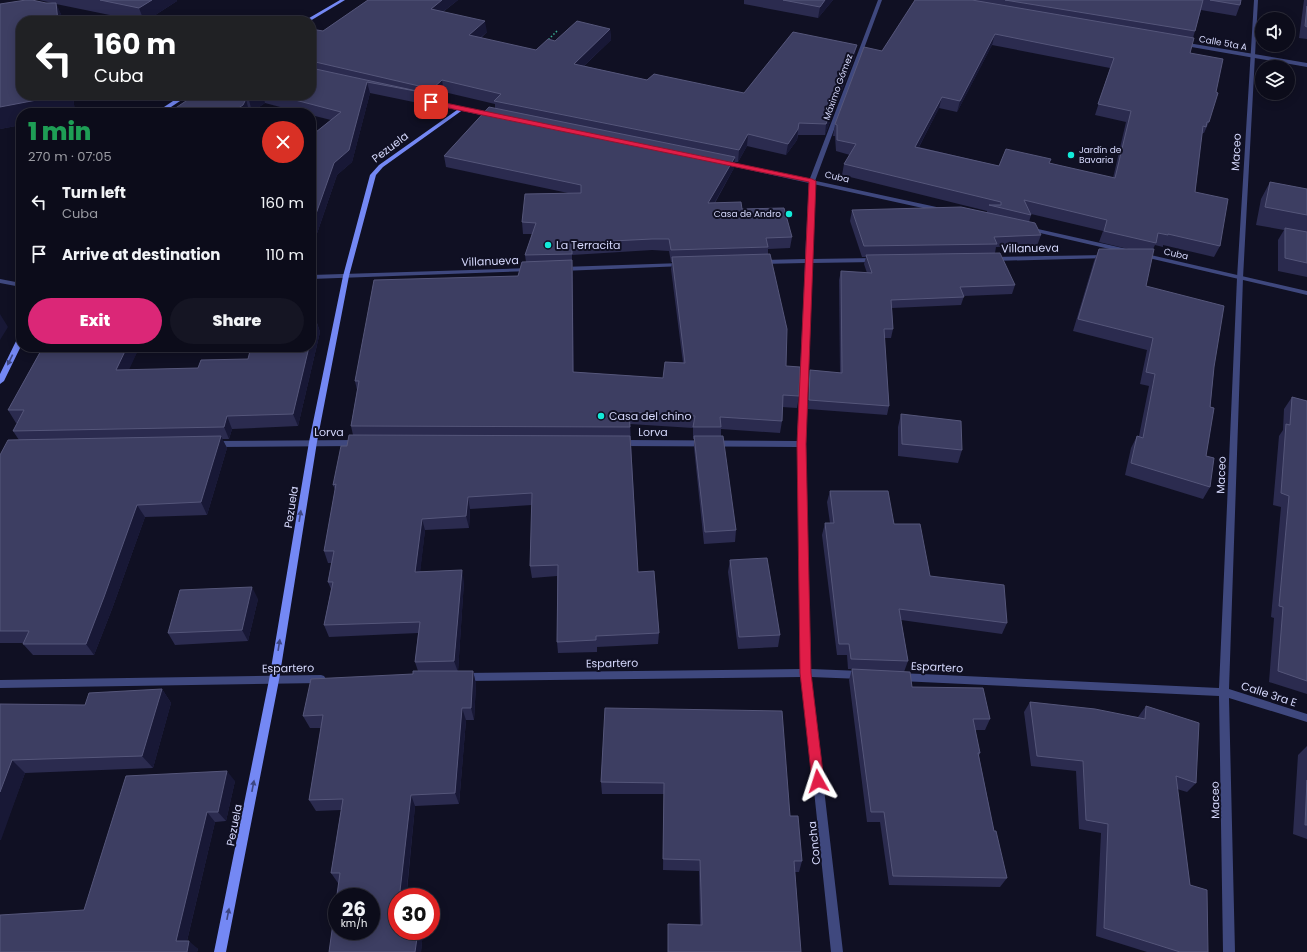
<!DOCTYPE html>
<meta charset="utf-8">
<style>
:root{--surface:#0c0c1a;--page:#151523;--text:#f1f3f6;--muted:#9a9ba2;--line:#2c2c39;--accent:#db2777}
body{margin:0;font-family:Poppins,sans-serif;background:var(--page);color:var(--text);height:100vh;display:flex;flex-direction:column;font-size:15px;white-space:nowrap}
*{box-sizing:border-box;margin:0}
p{font-size:13px;color:var(--muted)}
.icon{flex:none;width:22px;height:22px;fill:none;stroke:currentColor;stroke-width:2;stroke-linecap:round;stroke-linejoin:round}
.map{position:relative;flex:1;overflow:hidden}
.details{position:absolute;left:16px;top:108px;width:300px;height:244px;display:flex;flex-direction:column;background:var(--surface);border-radius:16px;box-shadow:0 2px 10px #0003,0 0 0 1px var(--line)}
.details>*{flex:none}
.hud{position:absolute;left:16px;top:16px;width:300px;height:84px;border-radius:16px;box-shadow:0 2px 10px #0003,0 0 0 1px var(--line);background:#202124;color:#fff;overflow:hidden}
.buttons{position:absolute;left:1255px;top:12px;display:grid;gap:8px}
.buttons a{display:grid;place-items:center;width:40px;height:40px;border-radius:50%;background:var(--surface);box-shadow:0 2px 10px #0003,0 0 0 1px var(--line);font-size:20px}
.speed{position:absolute;left:328px;top:888px;display:flex;gap:8px;font-size:20px;font-weight:700;text-align:center}
.speed>*{display:grid;place-content:center;width:52px;height:52px;border-radius:50%;background:var(--surface);box-shadow:0 2px 10px #0003,0 0 0 1px var(--line);line-height:1}
.speed small{font-size:10px;font-weight:400}
.speed .limit{border:6px solid #d22;background:#fff;color:#111}
.pin{position:absolute;display:grid;place-items:center;width:34px;height:34px;color:#fff;margin:-17px;border-radius:8px;box-shadow:0 2px 6px #0006}
.me{position:absolute;width:44px;margin:-22px;rotate:354deg;stroke-linejoin:round;filter:drop-shadow(0 0 3px #0008)}
.turn{display:flex;align-items:center;gap:14px;height:84px;padding:0 12px;font-size:18px}
.turn .icon{width:52px;height:52px;stroke-width:2.5}
.turn b{display:block;font-size:28px;line-height:34px}
.round{display:grid;place-items:center;flex:none;width:42px;height:42px;border-radius:21px;background:var(--page)}
.overview{display:flex;align-items:center;justify-content:space-between;height:68px;padding:0 12px}
h1{font-size:24px;font-weight:800;line-height:30px;color:#1e9e55}
.action{display:flex;gap:8px;margin-top:auto;padding:8px 12px}
.action a{flex:1;height:46px;border-radius:24px;background:var(--accent);color:#fff;font-size:16px;font-weight:800;line-height:46px;text-align:center}
.action a+a{background:var(--page);color:var(--text)}
ul{padding:0;list-style:none}
li{display:flex;align-items:center;gap:12px;height:52px;padding:0 12px}
li div{flex:1}
li b{display:block;font-size:15px}
li em{font-style:normal}
.map>svg:first-child{display:block}
.lines{fill:none;stroke-linecap:round;stroke-linejoin:round}
.path{stroke:#38ad90;stroke-width:1.5;stroke-dasharray:1.5 2;stroke-linecap:butt}
.minor{fill:#3f487e;fill-rule:evenodd}
.tertiary{fill:#3f487e;fill-rule:evenodd}
.secondary{fill:#7488f4;fill-rule:evenodd}
.wall{fill:#2b2b4f;fill-rule:evenodd}
.shaded-wall{fill:#181836}
.building{fill:#3d3e62;stroke:#55567a;fill-rule:evenodd}
.oneway{fill:#3d4681}
.route{fill:#e11d48;stroke:#92132f}
.poi-dot{fill:#12ebd9;stroke:#101023;stroke-width:1.5}
.labels{text-anchor:middle;stroke-width:4;stroke-linejoin:round;paint-order:stroke}
.far-street-label{font-size:9px;fill:#d5d8fc;stroke:#101023}
.far-poi-label{font-size:9px;fill:#d5d8fc;stroke:#101023;text-anchor:start}
.street-label{font-size:11px;fill:#d5d8fc;stroke:#101023}
.poi-label{font-size:11px;fill:#d5d8fc;stroke:#101023;text-anchor:start}
</style>
<div class="map">
<svg width="1307" height="952" viewBox="0 0 1307 952">
<rect width="100%" height="100%" fill="#101023"/>
<g class="lines">
<path class="path" d="M546 42 557 31"/>
<path class="minor" d="M878 0H882L815 181 812 259 876 258 879 260 876 262 812 263 805 444 811 669 861 671 864 672 866 675 864 678 861 679 811 677 843 952H831L802 677 464 681 461 680 459 677 461 674 464 673 801 669 797 447 621 446 617 443 621 440 797 441 805 263 762 264 759 262 762 260 805 259 809 181Z
M1254 0H1258L1243 278 1229 689 1307 714V722L1229 698 1235 952H1223L1219 696 900 681 897 680 895 677 897 674 900 673 1219 688 1237 278Z
M1106 255 1108 256V258L992 261 989 259 992 257Z
M682 263 684 264V266L562 271 559 269 562 267Z
M530 268 533 270 532 271 311 279V275Z
M0 279 21 283V287L0 283Z
M357 440 361 443 357 446 215 447 211 444 215 441Z
M321 675 324 676 326 679 324 682 321 683 0 688V680Z"/>
<path class="tertiary" d="M1182 42 1307 63V67L1180 45V43Z
M461 107 495 115 496 116 493 118 459 110 458 109Z
M724 161 941 208 944 210 941 212 722 164V162Z
M1029 227 1127 249 1130 251 1127 253 1027 230V228Z
M1142 253 1307 291V295L1140 256V254Z"/>
<path class="secondary" d="M340 0H345L310 21H304Z
M182 95H189L162 113H155Z
M417 97 464 109 383 167 376 175 349 276 317 442 279 680 226 952H214L269 680 309 442 343 276 370 175 379 165 457 110 415 100V98Z
M18 337H21V346L4 381 0 384V374Z"/>
</g>
<path class="wall" d="M39 0H176L177 1 146 21H139L56 4 64 21 75 113H21V125L0 129 46 3H52Z
M368 0H458L443 12 487 32 481 38 536 50 555 41 610 29 611 40 584 66 647 80 744 93 855 56 825 135H798L797 140 786 155 747 146 738 162H735L734 168 715 203 742 209 792 237 790 248 768 249V254L786 366 799 396 797 408 782 407V421L780 433 721 429V436L736 530 735 542 704 544 694 448V439H693V428L630 424 638 572 659 633 658 644 597 647V652L558 653 557 642V576L532 578 530 566 532 505 470 509 469 528 425 530 420 571 464 581 458 671H473L476 684 474 720H466L459 804 415 806 407 891 423 931 421 952H329L339 883H338L331 873 341 810 316 811 309 800 321 728H310L303 716 413 674 418 671 415 662 418 633 329 637 324 625 331 589 328 582 331 563H328L324 551 335 490 333 485 347 446 353 435 351 426 357 390 355 381 518 276 526 262 525 255 532 234H523L522 222 568 193 446 167 444 156 495 108V104L444 92 434 100 427 99 428 105 370 93 352 162 337 175 311 251V136L331 120 311 115V113H303L265 103 252 112 195 95H311V29L323 31ZM652 250 669 251 671 262H672L671 269 683 363 663 378 573 372 572 255Z
M744 0H833L818 18 744 4Z
M915 0H1241L1240 5 1236 16 1201 10 1193 38 1190 53 1209 122 1204 133H1203L1202 134 1195 192 1220 246 1214 257 1163 245V247L1155 245 1153 249 1146 286 1214 367 1206 456 1210 487 1203 499 1125 475 1131 448 1137 436H1139L1149 386 1140 384 1147 350 1073 331 1094 261 1099 249H1128L1099 242 1103 231 1031 214V215L1029 222 1041 235 1037 246 996 247 995 253 1015 285 1012 294 964 296 961 305 892 308 893 329 891 338H884L889 406 887 415 808 409 809 379 810 370 840 373 839 280 841 271 867 273 864 264 866 257H862L850 221 852 210 987 212V211L842 175 844 164 850 155 836 151 835 136H833L835 124ZM992 45 1110 68 1095 115 1126 122 1113 178 1050 163 999 166 919 147 939 108 957 112Z
M1304 0H1307V39L1299 38Z
M1270 182 1307 189V277L1278 271V240L1284 230 1256 225 1261 199Z
M311 287 317 299 312 320H316L320 332 298 426 232 429 229 439H222L227 448 207 515 145 517 112 609 94 655H33L23 644 24 643H0V455L19 440 13 431 18 423H16L8 410 43 347H138L139 348 128 370 198 368 248 359Z
M1292 397 1307 401V694L1269 682 1274 618 1271 617 1281 507 1273 505 1279 436 1283 430 1284 409Z
M901 414 962 450 958 463 898 456V427Z
M830 491 894 524 930 576 1007 623 1002 634 901 620 908 661 904 672 912 687 990 719 985 730H975L980 753 979 756 994 831 1007 878 1000 887 889 885 880 822H867L849 680 852 669H848L847 655H837L822 535 825 523H830L827 502Z
M730 560 780 635 778 647 738 649 728 572Z
M258 599 248 641 175 645 168 633Z
M162 689 171 703 153 768 25 773 0 840V704L85 705Z
M1030 702 1138 717 1146 706 1196 783 1187 792 1177 789 1190 885 1208 952H1147L1096 936 1101 833 1079 829 1076 771 1031 766 1024 712Z
M605 708 790 816 802 861 799 872H795L801 952 700 925 699 871 663 870 664 794H602L601 782Z
M1307 746V839L1293 834 1298 755Z
M235 781 226 821 215 822 187 941 198 949 197 952H0L84 910Z"/>
<path class="shaded-wall" d="M152 0H176L177 1 146 21H144L139 8Z
M442 0H458L432 20 431 9Z
M825 0H833L818 18 820 7Z
M56 3 64 21H58Z
M485 21 487 32 470 46 469 35Z
M610 29 611 40 574 75V64Z
M995 34 992 45 957 112 960 101Z
M857 45 855 56 825 135 826 124Z
M442 80 444 92 434 100 432 89Z
M367 82 370 93 352 162 337 175 311 251V228L334 163Z
M63 95H73L75 113H21V125L0 129V107Z
M256 95H263L265 103 252 112 249 100Z
M942 97 939 108 913 158 915 147Z
M246 99 249 111 248 113H231Z
M798 129 797 140 786 155 788 144Z
M748 134 747 146 738 162 739 150Z
M735 157 734 168 708 214V203Z
M572 260 573 272 574 383 573 372Z
M313 287 317 299 311 322V295Z
M0 314 8 327 0 340Z
M316 320 320 332 298 426 293 414 309 347H311V341Z
M127 347H138L139 348 123 383 116 370Z
M227 416 232 429 229 439 224 427Z
M221 436 227 448 207 515 201 502Z
M468 497 470 509 469 528 466 516Z
M137 505 145 517 112 609 94 655 86 644Z
M422 519 425 530 419 583 415 572Z
M462 570 464 581 458 672 454 661Z
M252 587 258 599 248 641 242 630Z
M473 671 476 684 474 720 471 708Z
M162 689 171 703 153 768 142 756Z
M462 708 466 720 459 804 455 793Z
M12 760 25 773 1 840H0V792Z
M227 771 235 781 226 821 218 812Z
M411 795 415 806 406 897 400 891Z
M207 812 215 822 185 949 176 941Z
M422 890 425 897H421Z
M418 931H423L421 952H415Z
M189 941 198 949 197 952H187Z"/>
<path class="building" d="M26 0H32L46 3H56L58 21H21V95H63L0 107V4Z
M100 0H152L139 8Z
M368 0H442L431 9 485 21 469 35 536 50 548 39 555 41 577 21 610 29 574 64 647 80 654 74 744 93 793 32 857 45 826 124 799 123 798 129 788 144 748 134 739 150 494 101 501 94 442 80 432 89 311 61V29L323 31Z
M783 0H825L820 7Z
M915 0H972L1194 38 1190 53 1223 59 1216 92 1218 93 1209 122H1207L1206 127 1203 126 1195 192 1228 199 1220 246 1168 234V235L1158 233 1156 243 1104 231 1107 220 1024 200 1031 215 989 205H1001V202L844 164 856 144 837 140V125L835 124 864 47 882 51ZM995 34 1114 58 1098 104 1131 111 1115 178 1049 163 1051 159 1006 149 999 166 915 147 942 97 960 101Z
M1005 0H1203L1195 31Z
M1210 0H1241L1240 5Z
M1307 6V27L1305 26Z
M311 68 426 93 367 82 349 150 334 163 311 228V136L341 112 276 95H311Z
M195 95H256L249 100 246 99 243 105 231 113H168Z
M489 107 735 157 708 203 741 202 742 209 784 208 792 237 766 238 768 247 671 250 669 239H652L572 243V254L525 255 536 223 522 222 525 194 581 193V185L444 156Z
M1270 182 1307 189V215L1265 207Z
M961 207 1035 223 1041 235 994 237 997 244 864 246 852 210Z
M1285 228 1307 232V263L1285 258Z
M1099 249H1154L1146 286 1224 306 1214 367 1210 407 1214 408 1206 456 1214 458 1210 487 1131 463 1137 436 1143 438 1155 374 1146 372 1153 338 1078 319Z
M1000 253 1015 285 960 287 964 297 891 300 893 329H884L889 406 809 400 810 370 842 373 841 271 872 273 866 255Z
M770 254 787 329 786 366 800 367 799 396 783 395 782 421 720 417 721 427H693L695 416 629 412 630 427 351 426 359 381H355L374 280 518 276 522 262 572 260 573 372 663 378 665 362 685 363 672 257Z
M311 287H313L311 295Z
M311 320H316L311 341Z
M43 347H127L116 370 198 368 201 360 248 359 251 347H309L293 414 227 416 224 427 13 431 24 410H8Z
M1292 397 1307 401V681L1278 671 1283 607 1279 606 1289 496 1281 493 1286 424 1290 425Z
M901 414 961 421 962 450 902 444Z
M349 435 630 436 638 572 654 571 659 633 596 636V640L557 642 558 565 530 566 532 493 468 497 466 516 422 519 415 572 462 570 454 661 415 662 420 622 324 625 333 582H328L334 551H324L336 484 333 485 341 446H347Z
M221 436 201 502 137 505 104 597 86 644H23L29 631H0V455L8 440Z
M694 436H723L736 530 705 532Z
M830 491H888L894 524H920L930 576 1004 585 1007 623 899 609 908 661 851 659 849 644H839L825 523H834Z
M767 558 780 635 739 637 730 560Z
M252 587 242 630 168 633 180 590Z
M852 669 910 672 912 687 983 688 990 719H973L980 753H978L994 831H996L1007 878 893 876 884 812H871Z
M413 671H473L471 708H462L455 793 411 795 400 891 422 890 421 897H397V931H418L415 952H329L340 873H331L343 799 309 800 323 715 303 716 311 679 413 674ZM337 897H371V931H337Z
M162 689 142 756 12 760 0 792V704L85 705 89 693Z
M1030 702 1095 709 1145 719 1146 706 1199 723 1196 783 1176 776 1190 885 1207 890 1208 952H1180L1104 928 1108 824 1086 820 1083 761 1037 756Z
M605 708 782 711 790 816H798L802 861H794L801 952H668V924L702 925 700 860 663 859 664 783 601 782Z
M227 771 218 812H207L176 941H189L187 952H0V915L84 910 126 776Z
M1307 780V825H1305Z"/>
<defs><path id="oneway-solid" d="M-6-.8H1V-3.2L6.5 0L1 3.2V.8H-6Z"/></defs>
<g class="oneway">
<use href="#oneway-solid" transform="translate(10 360) rotate(116)"/>
<use href="#oneway-solid" transform="translate(300 516) rotate(-81)"/>
<use href="#oneway-solid" transform="translate(279 645) rotate(-81)"/>
<use href="#oneway-solid" transform="translate(253 786) rotate(-79)"/>
<use href="#oneway-solid" transform="translate(228 914) rotate(-79)"/>
</g>
<path class="route" d="M431 100 812 179 816 181 806 444 811 673 824 781 822 785 818 787 814 785 812 781 800 673 797 444 809 182 429 104V101Z"/>
<g class="poi-dot">
<circle cx="1071" cy="155" r="4"/>
<circle cx="789" cy="214" r="4"/>
<circle cx="548" cy="245" r="4"/>
<circle cx="601" cy="416" r="4"/>
</g>
<g class="labels">
<g class="far-street-label">
<text transform="translate(1223 43) rotate(10)" y="3">Calle 5ta A</text>
<text transform="translate(838 87) rotate(-70)" y="3">Máximo Gómez</text>
<text transform="translate(837 177) rotate(13)" y="3">Cuba</text>
<text transform="translate(1176 254) rotate(13)" y="3">Cuba</text>
</g>
<g class="far-poi-label">
<text x="1079" y="153">Jardín de<tspan x="1079" dy="10">Bavaria</tspan></text>
<text x="781" y="217" text-anchor="end">Casa de Andro</text>
</g>
<g class="street-label">
<text transform="translate(390 147) rotate(-37)" y="4">Pezuela</text>
<text transform="translate(1236 152) rotate(-87)" y="4">Maceo</text>
<text transform="translate(1030 248) rotate(-1)" y="4">Villanueva</text>
<text transform="translate(490 261) rotate(-2)" y="4">Villanueva</text>
<text x="329" y="436">Lorva</text>
<text x="653" y="436">Lorva</text>
<text transform="translate(1221 475) rotate(-88)" y="4">Maceo</text>
<text transform="translate(291 507) rotate(-81)" y="4">Pezuela</text>
<text transform="translate(612 663) rotate(-1)" y="4">Espartero</text>
<text transform="translate(937 667) rotate(3)" y="4">Espartero</text>
<text transform="translate(288 668) rotate(-1)" y="4">Espartero</text>
<text transform="translate(1269 694) rotate(18)" y="4">Calle 3ra E</text>
<text transform="translate(1215 800) rotate(-91)" y="4">Maceo</text>
<text transform="translate(234 825) rotate(-79)" y="4">Pezuela</text>
<text transform="translate(814 843) rotate(-96)" y="4">Concha</text>
</g>
<g class="poi-label">
<text x="556" y="249">La Terracita</text>
<text x="609" y="420">Casa del chino</text>
</g>
</g>
</svg>
<div class="buttons">
<a><svg class="icon" aria-label="sound" viewBox="0 0 24 24"><path d="M4 9h4l5-4v14l-5-4H4zM17 9q2 3 0 6"/></svg></a>
<a><svg class="icon" aria-label="layers" viewBox="0 0 24 24"><path d="M12 4l9 5-9 5-9-5zM3 14l9 5 9-5"/></svg></a>
</div>
<div class="speed"><div>26<small>km/h</small></div><div class="limit">30</div></div>
<div class="pin" style="left:431px;top:102px;background:#d93025"><svg class="icon" aria-label="arrive" viewBox="0 0 24 24"><path d="M6 21V4h12l-3 4 3 4H6"/></svg></div>
<svg class="me" style="left:818px;top:781px" viewBox="-20 -20 40 40"><path d="M0-17L14 15 0 8-14 15z" fill="#e11d48" stroke="#fff" stroke-width="4"/></svg>
<div class="hud">
<div class="turn"><svg class="icon" aria-label="left" viewBox="0 0 24 24"><path d="M17 20v-9H6M10 6l-5 5 5 5"/></svg><div><b>160 m</b>Cuba</div></div>
</div>
<section class="details">
<div class="overview"><div><h1>1 min</h1><p>270 m · 07:05</p></div><a class="round" style="background:#d93025;color:#fff"><svg class="icon" aria-label="close" viewBox="0 0 24 24"><path d="M6 6l12 12M18 6L6 18"/></svg></a></div>
<ul>
<li><svg class="icon" aria-label="left" viewBox="0 0 24 24"><path d="M17 20v-9H6M10 6l-5 5 5 5"/></svg><div><b>Turn left</b><p>Cuba</p></div><em>160 m</em></li>
<li><svg class="icon" aria-label="arrive" viewBox="0 0 24 24"><path d="M6 21V4h12l-3 4 3 4H6"/></svg><div><b>Arrive at destination</b></div><em>110 m</em></li>
</ul>
<div class="action"><a>Exit</a><a>Share</a></div>
</section>
</div>
